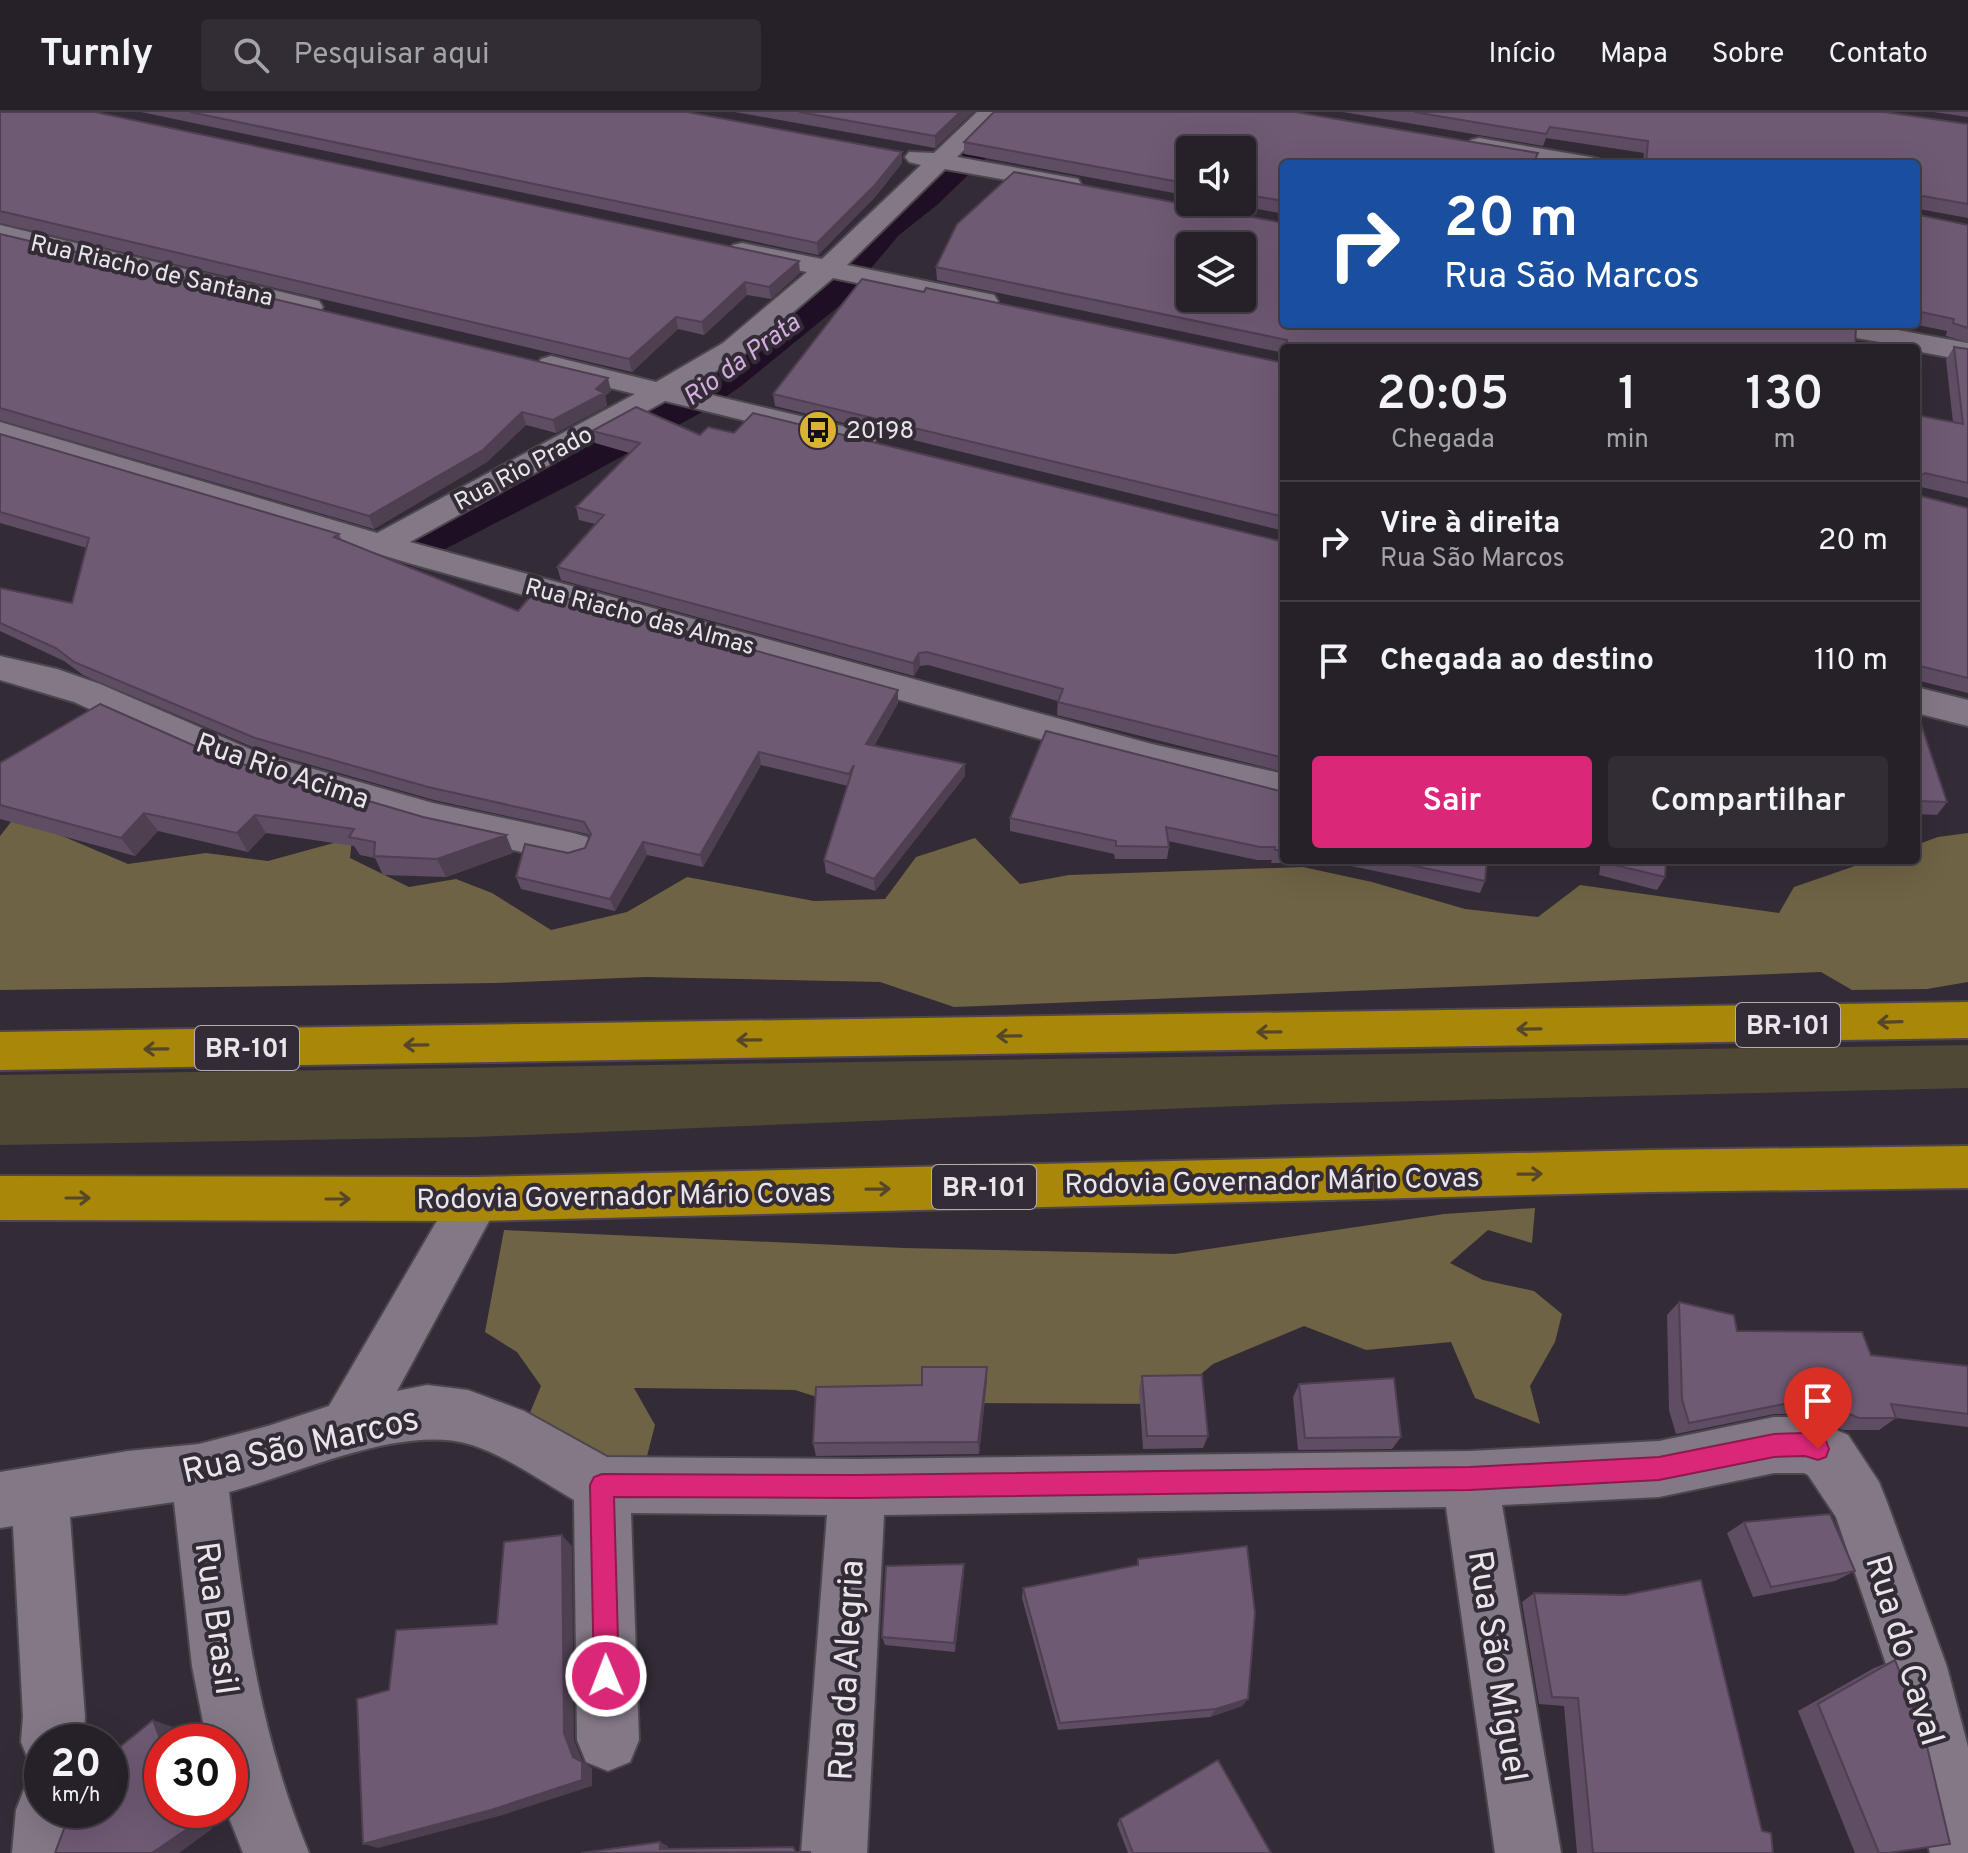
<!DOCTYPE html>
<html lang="pt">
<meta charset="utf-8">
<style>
:root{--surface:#262028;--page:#322d34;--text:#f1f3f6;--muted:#a4a3a8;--line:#423e45;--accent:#db2777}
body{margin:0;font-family:Overpass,sans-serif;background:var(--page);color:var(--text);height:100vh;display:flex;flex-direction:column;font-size:30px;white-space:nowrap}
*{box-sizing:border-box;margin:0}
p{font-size:26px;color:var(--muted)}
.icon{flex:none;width:44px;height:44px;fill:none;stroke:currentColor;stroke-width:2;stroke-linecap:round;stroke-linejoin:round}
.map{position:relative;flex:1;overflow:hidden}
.sheet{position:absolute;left:1280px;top:232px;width:640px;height:520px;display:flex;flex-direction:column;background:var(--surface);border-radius:8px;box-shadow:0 8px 32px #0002,0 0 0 2px var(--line)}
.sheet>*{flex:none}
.banner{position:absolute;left:1280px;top:48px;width:640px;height:168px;border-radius:8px;box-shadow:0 8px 32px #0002,0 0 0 2px var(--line);background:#1a4fa0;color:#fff;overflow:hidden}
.buttons{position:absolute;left:1176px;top:24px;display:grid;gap:16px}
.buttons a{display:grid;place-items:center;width:80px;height:80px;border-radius:8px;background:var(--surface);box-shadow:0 8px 32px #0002,0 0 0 2px var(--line);font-size:40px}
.speed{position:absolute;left:24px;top:1612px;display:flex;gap:16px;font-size:40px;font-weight:700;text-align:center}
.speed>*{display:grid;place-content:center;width:104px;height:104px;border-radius:50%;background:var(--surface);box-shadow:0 8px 32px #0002,0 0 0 2px var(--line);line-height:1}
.speed small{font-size:20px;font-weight:400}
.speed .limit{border:12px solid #d22;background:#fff;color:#111}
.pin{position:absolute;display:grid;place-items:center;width:68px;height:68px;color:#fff;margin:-82px -34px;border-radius:50% 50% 50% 0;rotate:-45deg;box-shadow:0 0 8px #0007}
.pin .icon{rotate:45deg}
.me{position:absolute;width:88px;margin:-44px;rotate:359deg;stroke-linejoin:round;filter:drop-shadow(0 0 6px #0008)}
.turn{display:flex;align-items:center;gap:28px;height:168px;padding:0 32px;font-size:36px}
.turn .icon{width:104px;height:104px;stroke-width:2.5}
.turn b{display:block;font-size:56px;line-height:68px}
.eta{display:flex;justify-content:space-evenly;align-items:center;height:136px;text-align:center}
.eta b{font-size:48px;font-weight:600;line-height:56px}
.primary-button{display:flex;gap:16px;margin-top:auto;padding:16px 32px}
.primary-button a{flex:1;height:92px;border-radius:8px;background:var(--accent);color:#fff;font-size:32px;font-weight:600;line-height:92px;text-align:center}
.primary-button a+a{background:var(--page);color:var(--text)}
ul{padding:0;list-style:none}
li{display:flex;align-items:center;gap:24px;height:120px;padding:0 32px;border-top:2px solid var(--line)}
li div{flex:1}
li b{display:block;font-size:30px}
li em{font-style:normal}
header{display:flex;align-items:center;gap:48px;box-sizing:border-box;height:112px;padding:0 40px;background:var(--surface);border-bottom:2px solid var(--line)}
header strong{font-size:38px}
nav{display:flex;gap:44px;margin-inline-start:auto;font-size:28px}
.search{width:560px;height:72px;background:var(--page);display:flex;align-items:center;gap:20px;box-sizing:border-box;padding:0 28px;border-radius:8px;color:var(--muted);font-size:30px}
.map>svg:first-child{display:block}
.green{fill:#4f4835}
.forest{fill:#6e6344}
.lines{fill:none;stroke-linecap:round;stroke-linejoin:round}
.canal{fill:#1f0f24;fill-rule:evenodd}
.minor-casing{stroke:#4d464e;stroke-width:4}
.highway-casing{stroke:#4d464e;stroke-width:4}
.minor{fill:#837986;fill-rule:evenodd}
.highway{fill:#a98709;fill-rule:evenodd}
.wall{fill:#5f4d64}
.shaded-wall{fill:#4e3f51}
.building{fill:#6f5a74;stroke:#4e3f51;stroke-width:2;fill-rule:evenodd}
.oneway{stroke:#564728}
.route{fill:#db2777;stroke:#8e194d;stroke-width:2}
.labels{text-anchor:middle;stroke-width:8;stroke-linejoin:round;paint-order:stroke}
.far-street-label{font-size:24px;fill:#eae4eb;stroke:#332b36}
.far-poi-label{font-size:24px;fill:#eae4eb;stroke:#332b36;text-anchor:start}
.far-water-label{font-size:26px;font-style:italic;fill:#d4aede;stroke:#332b36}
.shield{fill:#332b36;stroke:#b3acb5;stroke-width:2}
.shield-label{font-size:26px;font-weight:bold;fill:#eae4eb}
.street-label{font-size:28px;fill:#eae4eb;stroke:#332b36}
.near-street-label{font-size:34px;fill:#eae4eb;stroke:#332b36}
</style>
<header>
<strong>Turnly</strong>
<div class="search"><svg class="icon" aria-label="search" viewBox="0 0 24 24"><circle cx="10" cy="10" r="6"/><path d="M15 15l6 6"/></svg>Pesquisar aqui</div>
<nav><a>Início</a><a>Mapa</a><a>Sobre</a><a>Contato</a></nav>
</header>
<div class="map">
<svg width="1968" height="1741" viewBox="0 0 1968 1741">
<rect width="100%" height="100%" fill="#332b36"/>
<path class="green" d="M1968 933V976L1291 992 474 1025 0 1033V963Z"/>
<path class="forest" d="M49 662 60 723 128 752 206 741 268 749 352 726 350 746 409 775 456 767 492 781 551 818 627 800 687 765 814 789 885 787 916 745 975 726 1020 772 1069 763 1303 755 1372 770 1465 797 1538 805 1580 773 1779 801 1794 775 1872 748H1916V733L1938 725 1968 721V870L1927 877 1852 878 1821 860 954 895 880 870 646 865 495 871 0 878V724Z
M1535 1096 1532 1131 1488 1118 1450 1151 1483 1168 1534 1179 1562 1202 1555 1230 1530 1274 1540 1312 1475 1286 1451 1230 1366 1238 1304 1214 1213 1252 1166 1292 948 1291 879 1305 795 1278 634 1276 655 1313 638 1379 527 1308 541 1274 517 1240 485 1220 504 1118 904 1136 1175 1142 1444 1102Z"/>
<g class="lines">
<path class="canal" d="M988 0H1021L995 37 937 93 899 123 839 194 740 275 704 299 579 368 331 496 314 500 297 496 290 485 297 474 547 350 674 281 710 257 811 178 873 107 913 79 971 23Z"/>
<g class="minor-casing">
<path id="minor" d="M977 0H1001L957 45 1078 67 1081 72 1078 77 1069 79 945 57 847 153 994 183 998 189 994 195 984 197 833 166 743 243 686 277 872 321 876 328 872 335 861 337 665 289 410 430 1152 632 1284 662V690L1152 658 412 452 0 329V310L377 421 635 282 541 259 537 253 541 247 551 244 656 270 723 231 807 160 733 145 729 139 733 133 742 131 822 147 921 53 909 50 905 45 909 40 934 41Z
M1479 26 1590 45 1599 47 1602 52H1548L1471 38 1467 33 1471 28Z
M0 113 319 189 323 195 319 201 309 203 0 129Z
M1806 212H1865L1968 231V249L1916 239V236L1820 220 1810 218Z
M0 544 57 557 100 572 261 642 433 691 573 721 587 725 593 736 587 747 573 751 433 721 234 662 74 590 0 568Z
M1916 575 1968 588V614L1916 601Z
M476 1065 493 1071 501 1087 397 1279 427 1273 468 1278 524 1299 607 1345 857 1347 1470 1339 1659 1329 1774 1305H1805L1848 1323 1879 1370 1887 1390 1947 1555 1968 1635V1741H1930L1887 1555 1836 1405 1808 1363 1804 1361H1774L1659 1385 1502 1393 1561 1741H1495L1446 1395 884 1403 867 1741H801L827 1403 631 1401 639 1628 630 1650 608 1659 586 1650 577 1628 574 1388C541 1369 508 1345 472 1333 403 1311 298 1362 229 1380 245 1508 259 1621 309 1741H243L226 1698H230V1630H207L192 1554 174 1390 70 1405 85 1605 83 1630H42V1657L30 1652 21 1630 23 1605 13 1414 0 1416V1360L128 1339 199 1332 268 1314 329 1294 459 1071Z
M42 1668V1698H80L78 1741H12L16 1698 25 1675Z"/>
</g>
<g class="highway-casing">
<path id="highway" d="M1968 890V926L0 958V920Z
M1968 1034V1076L1650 1080 476 1109 0 1108V1064L476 1065 1650 1038Z"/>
</g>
<use href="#minor" class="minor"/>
<use href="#highway" class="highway"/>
</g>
<path class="wall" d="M0 0 800 161 771 187 747 183 704 223 678 217 632 260 0 111Z
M141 0H687L902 51 875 85 818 143Z
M735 0H973L935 36Z
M1343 0H1884L1968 12V106L1919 97V103L1968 113V230L1946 224 1947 219 1913 212H1916V52H1643L1644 41 1546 26 1543 34Z
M1934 0H1968V5Z
M964 30 1538 41 1535 52H1284V102L1222 90H1242V38H1190V84L964 42Z
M0 122 611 279 605 284 607 294 556 321 526 313 487 350 374 417 0 308Z
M936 155 1284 212 1855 236H1284V241L937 168Z
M1954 235 1968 237V386L1921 375V384L1968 396V581L1916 568V303L1953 310 1946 248Z
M1284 251V419L775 294 773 282Z
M592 319 700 323 1284 430V660L1057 603 1058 589 928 553 920 554 914 564 561 468 557 455 595 412 579 408 576 395 630 341 595 331Z
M0 322 339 422 342 429 518 499 898 578V591L874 634 965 664 875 779 826 761 824 748 848 674 761 653 703 755 647 743 615 799 521 777 516 765 568 741 585 736 590 725 588 722 434 688 262 639 83 563 64 549 0 519V476L72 491 87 436 0 411Z
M1916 597 1947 690 1937 703 1916 702Z
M222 646 423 705 506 723 513 741 446 765 383 763 375 746 360 743 354 734 266 721 248 740 158 719 135 744 0 707V651Z
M1284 680V748H1487L1485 769 1480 781 1332 750 1271 751 1272 748H1257L1168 729 1169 735 1167 747H1115L1114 742 1010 719V706Z
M1601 748H1666L1665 765 1657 778 1599 763Z
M1679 1190 1737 1219 1871 1243 1968 1254V1315L1896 1306 1879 1318H1843L1806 1302H1774L1676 1322 1669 1298 1667 1203Z
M987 1255V1268L979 1342 816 1344 813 1331 922 1273Z
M1142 1264 1208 1324 1203 1336 1143 1337 1139 1277Z
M1299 1272 1401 1325 1392 1337 1298 1338 1293 1285Z
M1744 1410 1855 1459 1835 1469 1753 1485 1727 1421Z
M1138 1447 1248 1587 1242 1594 1210 1605 1058 1618 1022 1486 1023 1476 1136 1454Z
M964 1462 955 1540 885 1533 882 1525Z
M1534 1481 1762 1719 1773 1741H1577L1564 1594 1539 1592 1522 1490Z
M1895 1548 1892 1741H1855L1798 1599 1874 1556Z
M1120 1707 1271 1741H1128L1117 1712Z"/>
<path class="shaded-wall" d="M960 0H973L935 36V24Z
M902 40V51L875 85 818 143 817 131Z
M799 149 800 161 771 187 769 175Z
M745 170 747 183 704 223 702 210Z
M676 205 678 217 632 260 629 247Z
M608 266 611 279 605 284 607 294 556 321 553 308 596 277Z
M522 300 526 313 487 350 374 417 369 404Z
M919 541 920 554 914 564 913 551Z
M898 578V591L867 645 866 632Z
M759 640 761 653 703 755 700 743Z
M965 652V664L875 779 874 767Z
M144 701 158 719 135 744 121 726Z
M255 703 266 721 248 740 237 721Z
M506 723 513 741 446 765 437 747Z
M643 730 647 743 615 799 610 787Z
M987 1255V1268L979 1342 978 1330Z
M562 1423 572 1434 574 1628 583 1650 592 1656V1674L503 1703 378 1736 363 1732 573 1645 564 1621Z
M964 1452V1462L955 1540 954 1531Z
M1248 1587 1242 1594 1210 1605 1216 1597Z
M153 1608 173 1615 179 1630H162V1632Z
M187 1698H205L212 1717 179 1741H152Z
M660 1730 668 1734V1741L660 1737Z"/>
<path class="building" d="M0 0H95L799 149 769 175 745 170 702 210 676 205 629 247 0 99Z
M190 0H687L902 40 875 73 817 131Z
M799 0H960L935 24Z
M994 0H1295L1538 41 1533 52H1395L1373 49 1372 52H1284V89L1242 82V38H1190V72L964 30Z
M1414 0H1884L1968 12V92L1923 84 1919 87V103L1968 113V216L1953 211 1954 207 1916 199V52H1646L1648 29 1550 15 1546 22Z
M1014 60 1284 111V212H1836L1856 215 1855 236H1287V228L936 155 957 112ZM1190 134H1242V186H1190Z
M0 122 608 266 596 277 604 281 553 308 522 300 483 338 369 404 0 296Z
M862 167 924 180 926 176 1284 251V405L773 282Z
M1954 235 1968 237V371L1925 361 1921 364V384L1968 396V566L1916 553V303L1963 312Z
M636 295 700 323 708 315 734 321 753 301 1284 430V646L1058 590 1063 577 927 540 919 541 913 551 557 455 604 403 576 395 640 331 592 319Z
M0 322 339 422 334 425 518 499 536 478 898 578 866 632 965 652 874 767 824 748 854 653 849 662 759 640 700 743 643 730 610 787 516 765 525 732 568 741 585 736 591 722 584 710 428 675 255 626 74 550 56 536 0 511V476L72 491 89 426 0 400Z
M100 592 222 646 423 705 506 723 437 747 374 744 375 730 349 725 354 717 255 703 237 721 144 701 121 726 0 693V651Z
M1916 597 1947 690 1916 689Z
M1046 619 1284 680V738H1275V735H1260L1166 715 1169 735 1116 734V729L1010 706Z
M1387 748H1487L1485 769Z
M1606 748H1666L1665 765 1606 751Z
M1679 1190 1734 1203 1737 1219 1862 1220 1871 1243 1968 1254V1302L1891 1292 1896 1306H1859L1822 1291H1789L1689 1311 1682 1287Z
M922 1255H987L978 1330 813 1331 816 1275 922 1273Z
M1202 1263 1208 1324H1147L1142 1264Z
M1394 1266 1401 1325 1305 1326 1299 1272Z
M1830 1402 1855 1459 1771 1475 1744 1410Z
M562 1423 564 1621 573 1645 582 1650V1668L491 1698 363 1732 357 1587 389 1578 396 1518 497 1512 504 1430Z
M1247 1434 1255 1501 1248 1587 1216 1597 1060 1611 1023 1476 1138 1453V1447Z
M964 1452 954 1531 882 1525 886 1454Z
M1701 1468 1762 1719 1771 1721 1773 1741H1593L1578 1586 1552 1585 1534 1481 1625 1483Z
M1895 1548 1925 1626 1950 1732 1888 1741H1879L1818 1592Z
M153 1608 162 1632V1698H187L193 1713 152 1741H55L71 1698H110V1643Z
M1218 1648 1271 1741H1133L1120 1707Z
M660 1730V1737L793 1735 796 1740H811L581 1741Z"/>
<defs><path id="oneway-shaft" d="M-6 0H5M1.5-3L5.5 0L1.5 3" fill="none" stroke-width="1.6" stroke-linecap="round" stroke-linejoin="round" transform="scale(2)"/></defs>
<g class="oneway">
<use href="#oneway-shaft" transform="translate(1890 910) rotate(178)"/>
<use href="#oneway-shaft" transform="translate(1529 917) rotate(179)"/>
<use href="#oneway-shaft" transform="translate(1269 920) rotate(179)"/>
<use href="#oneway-shaft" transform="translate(1009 924) rotate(179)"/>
<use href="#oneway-shaft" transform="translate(749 928) rotate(179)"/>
<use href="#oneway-shaft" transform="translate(416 933) rotate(179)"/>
<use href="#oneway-shaft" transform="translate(156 937) rotate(179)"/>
<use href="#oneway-shaft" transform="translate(1530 1062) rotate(-1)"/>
<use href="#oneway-shaft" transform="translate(878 1077) rotate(-1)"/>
<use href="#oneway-shaft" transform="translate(78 1086)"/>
<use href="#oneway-shaft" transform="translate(338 1087)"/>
</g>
<path class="route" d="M1805 1321 1826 1329 1829 1337 1826 1345 1818 1348 1805 1344 1774 1345 1659 1368 1470 1378 857 1386 614 1385 619 1564 615 1573 606 1577 598 1573 594 1564 590 1373 594 1365 602 1362 857 1363 1470 1355 1659 1345 1774 1322Z"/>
<defs>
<g id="bus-disc" transform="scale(2)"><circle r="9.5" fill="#dab333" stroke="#332b36"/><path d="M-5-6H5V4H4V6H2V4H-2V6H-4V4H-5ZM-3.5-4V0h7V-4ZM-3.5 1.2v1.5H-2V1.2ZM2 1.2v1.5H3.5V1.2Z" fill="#111"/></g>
</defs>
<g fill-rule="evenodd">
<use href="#bus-disc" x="818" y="318"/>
</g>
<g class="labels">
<g class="far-street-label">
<text transform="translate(152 158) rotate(13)" y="8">Rua Riacho de Santana</text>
<text transform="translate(523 356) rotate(-28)" y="8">Rua Rio Prado</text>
<text transform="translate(640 504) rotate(15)" y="8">Rua Riacho das Almas</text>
</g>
<g class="far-poi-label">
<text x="846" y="326">20198</text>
</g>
<g class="far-water-label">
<text transform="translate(741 247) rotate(-36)" y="9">Rio da Prata</text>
</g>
<g class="shield">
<rect x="1736" y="891" width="104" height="44" rx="6"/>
<rect x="195" y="914" width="104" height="44" rx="6"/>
<rect x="932" y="1053" width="104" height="44" rx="6"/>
</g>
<g class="shield-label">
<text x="1788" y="922">BR-101</text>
<text x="247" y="945">BR-101</text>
<text x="984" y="1084">BR-101</text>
</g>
<g class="street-label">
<text transform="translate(283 658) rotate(19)" y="10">Rua Rio Acima</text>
<text transform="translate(1272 1068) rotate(-1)" y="10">Rodovia Governador Mário Covas</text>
<text transform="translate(624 1083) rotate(-1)" y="10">Rodovia Governador Mário Covas</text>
</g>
<g class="near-street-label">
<text transform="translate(300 1332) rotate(-13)" y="12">Rua São Marcos</text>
<text transform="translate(218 1506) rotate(82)" y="12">Rua Brasil</text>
<text transform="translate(1906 1538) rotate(73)" y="12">Rua do Caval</text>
<text transform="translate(1499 1554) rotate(81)" y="12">Rua São Miguel</text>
<text transform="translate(845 1558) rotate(-87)" y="12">Rua da Alegria</text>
</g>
</g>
</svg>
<div class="buttons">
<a><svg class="icon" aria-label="sound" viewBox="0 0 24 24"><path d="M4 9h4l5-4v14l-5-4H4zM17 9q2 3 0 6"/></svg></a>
<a><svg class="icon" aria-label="layers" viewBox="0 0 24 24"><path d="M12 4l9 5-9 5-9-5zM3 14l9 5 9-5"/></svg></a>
</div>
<div class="speed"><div>20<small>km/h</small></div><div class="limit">30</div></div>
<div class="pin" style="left:1818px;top:1337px;background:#d93025"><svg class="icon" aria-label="arrive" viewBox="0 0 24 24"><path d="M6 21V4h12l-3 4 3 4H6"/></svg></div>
<svg class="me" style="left:606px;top:1564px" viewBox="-20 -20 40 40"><circle r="17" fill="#db2777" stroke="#fff" stroke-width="3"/><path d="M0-11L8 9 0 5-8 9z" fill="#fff"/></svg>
<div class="banner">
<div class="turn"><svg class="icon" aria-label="right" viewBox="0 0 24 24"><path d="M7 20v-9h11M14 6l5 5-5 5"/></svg><div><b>20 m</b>Rua São Marcos</div></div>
</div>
<section class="sheet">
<div class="eta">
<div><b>20:05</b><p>Chegada</p></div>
<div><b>1</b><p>min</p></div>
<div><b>130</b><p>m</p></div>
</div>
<ul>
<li><svg class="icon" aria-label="right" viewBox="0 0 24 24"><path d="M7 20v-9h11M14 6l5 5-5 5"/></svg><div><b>Vire à direita</b><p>Rua São Marcos</p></div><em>20 m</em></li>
<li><svg class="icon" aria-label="arrive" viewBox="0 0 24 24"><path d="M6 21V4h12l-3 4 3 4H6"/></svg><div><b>Chegada ao destino</b></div><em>110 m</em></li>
</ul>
<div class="primary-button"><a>Sair</a><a>Compartilhar</a></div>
</section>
</div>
